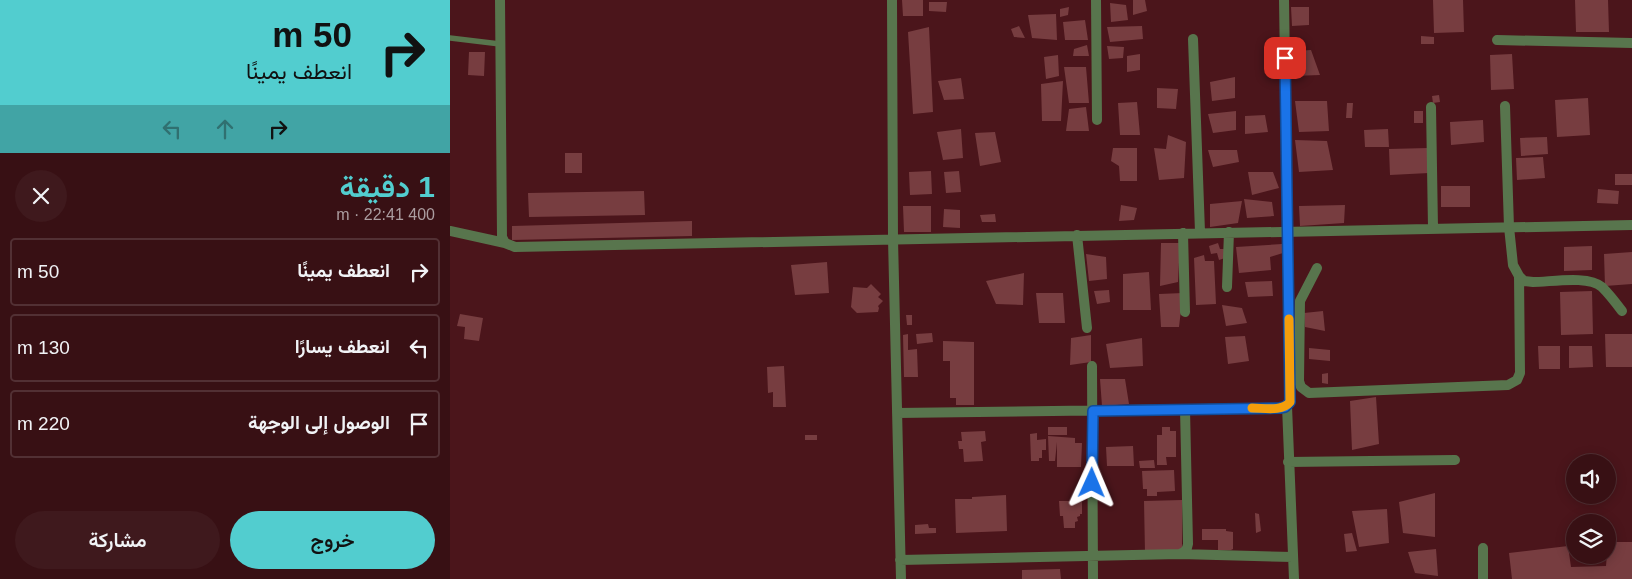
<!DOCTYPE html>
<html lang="ar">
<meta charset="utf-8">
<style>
:root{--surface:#381014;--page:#3f191d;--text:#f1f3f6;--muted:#ab9da0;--line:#523034;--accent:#52cdcf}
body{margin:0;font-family:Arial,Vazirmatn,sans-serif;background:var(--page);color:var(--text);direction:rtl;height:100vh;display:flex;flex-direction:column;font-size:19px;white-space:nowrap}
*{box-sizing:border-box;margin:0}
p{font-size:16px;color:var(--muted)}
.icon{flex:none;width:28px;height:28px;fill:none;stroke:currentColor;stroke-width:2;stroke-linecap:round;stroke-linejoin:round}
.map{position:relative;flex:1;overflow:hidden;direction:ltr}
.drawer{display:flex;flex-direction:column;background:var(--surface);width:450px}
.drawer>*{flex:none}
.guide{background:#52cdcf;color:#111;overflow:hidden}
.controls{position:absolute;left:1116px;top:454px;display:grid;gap:10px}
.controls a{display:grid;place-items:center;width:50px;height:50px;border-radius:50%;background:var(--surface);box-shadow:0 2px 12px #0003,0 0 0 1px var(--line);font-size:25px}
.pin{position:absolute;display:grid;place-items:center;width:42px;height:42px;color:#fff;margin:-21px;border-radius:10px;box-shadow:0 2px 8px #0006}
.me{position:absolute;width:55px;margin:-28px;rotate:1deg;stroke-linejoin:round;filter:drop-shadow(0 0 4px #0008)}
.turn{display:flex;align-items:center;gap:18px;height:105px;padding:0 15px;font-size:22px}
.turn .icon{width:65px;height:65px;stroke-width:2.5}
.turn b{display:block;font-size:35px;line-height:42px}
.lanes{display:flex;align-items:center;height:48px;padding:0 15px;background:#0003;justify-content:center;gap:25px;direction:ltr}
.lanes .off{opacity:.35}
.round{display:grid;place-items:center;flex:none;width:52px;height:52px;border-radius:26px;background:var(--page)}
.summary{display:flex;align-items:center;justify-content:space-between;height:85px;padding:0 15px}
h1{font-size:30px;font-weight:600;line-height:38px;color:var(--accent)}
.action{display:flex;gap:10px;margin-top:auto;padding:10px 15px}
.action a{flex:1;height:58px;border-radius:30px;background:var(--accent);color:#111;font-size:20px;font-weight:600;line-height:58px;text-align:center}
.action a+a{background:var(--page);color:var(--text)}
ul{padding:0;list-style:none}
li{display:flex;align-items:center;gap:15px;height:68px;margin:0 10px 8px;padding:0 5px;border:2px solid var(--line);border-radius:5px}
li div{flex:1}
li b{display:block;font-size:19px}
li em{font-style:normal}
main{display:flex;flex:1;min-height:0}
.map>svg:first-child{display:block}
.building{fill:#773d40}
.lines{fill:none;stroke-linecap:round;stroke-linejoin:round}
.lane{stroke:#58754d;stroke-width:5.5}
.street{stroke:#58754d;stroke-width:10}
.route-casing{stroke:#114b97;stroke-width:12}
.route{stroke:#1a73e8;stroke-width:9}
.slow{stroke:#f59e0b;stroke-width:9}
</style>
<main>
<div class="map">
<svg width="1182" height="579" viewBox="0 0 1182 579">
<rect width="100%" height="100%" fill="#4b151b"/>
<path class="building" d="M452 0H473V16H453Z
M683 0H695L697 11 683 15Z
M983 0H1013L1014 32 984 33Z
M1125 0H1158L1159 32H1126Z
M479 2H497L496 12 479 11Z
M660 3 676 5 678 20 661 22Z
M619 7 618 15 610 17V9Z
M841 7H859V25L842 26Z
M606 14 607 40 582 38 578 15Z
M635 20 638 40H615L613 22Z
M569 26 575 38 564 37 561 29Z
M692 26 693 39 660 42 657 27Z
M479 27 483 112 463 114 458 32Z
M971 36 984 37V44H971Z
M637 45 639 56H623L624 49Z
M657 46 674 47 673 58 659 59Z
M861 50 870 75 843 76 845 51Z
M19 52H35L34 76 18 75Z
M690 54V70L677 72V56Z
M1062 54 1064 89 1041 90 1040 55Z
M608 55 609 76 596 79 594 57Z
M614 67H636L639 103H619Z
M785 77V98L762 101 760 82Z
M511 78 514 99 494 100 488 81Z
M613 81 611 121H592L591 84Z
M707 88 728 89 726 109 707 108Z
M989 95 990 102 983 103 982 96Z
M1138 98 1140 135 1107 137 1105 100Z
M845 101H877L879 131 849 132Z
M687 102 690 135H670L668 103Z
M897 103H903L902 118H896Z
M636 107 639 131H616L619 109Z
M786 111V130L763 133 758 114Z
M964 111H973V123H964Z
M815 115 818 132 795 134V116Z
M1033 120 1034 142 1001 145 1000 122Z
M511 129 513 158 493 160 487 132Z
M938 129 939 147H915L914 130Z
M545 132 551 162 530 166 525 133Z
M718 135 736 142 734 178 709 180 704 148 716 149Z
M1097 137 1098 154 1071 156 1070 138Z
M845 140 877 141 883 170 849 172Z
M663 148H687V181H670L669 166 661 161Z
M978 148 979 173 940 175 939 149Z
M758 150H787L789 162 763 167Z
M115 153H132V173H115Z
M1093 157 1095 178 1067 180 1066 158Z
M481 171 482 194 460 195 459 172Z
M509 171 511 192 496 193 494 172Z
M798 172H823L829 188 802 195Z
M1165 174H1182V185H1165Z
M991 186H1020V207H991Z
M1148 189 1169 191 1168 204 1147 203Z
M194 191 195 215 79 217 78 193Z
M794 199 822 202 824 216 797 218Z
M792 201 788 223 760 227V204Z
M671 205 687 208 684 220 669 221Z
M895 205 894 223 850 226 849 206Z
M453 206H481V232H454Z
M494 209 510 210V228L493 227Z
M545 214 546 222H532L530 215Z
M242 221V236L62 240V226Z
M711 243H730L728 282 710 286Z
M768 243 770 249H776L775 258 769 260 767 253 761 254 759 246Z
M832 244 833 253 820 257 821 270 789 273 786 247Z
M1142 246V270L1114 271V247Z
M1182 252V284L1155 286 1154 254Z
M636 254 656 257 657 279 639 281Z
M754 255 755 261H764L766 304 746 305 744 258Z
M377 262 379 293 345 295 341 265Z
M699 272 701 310H673V274Z
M574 273 573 305 546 304 536 281Z
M822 281 823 296 798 297 795 282Z
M421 284 431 294 428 297 433 301 428 306 429 308 428 312 407 313 401 307 403 287 417 288Z
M659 290 660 302 647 304 644 291Z
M1142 291 1143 334 1111 335 1110 292Z
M586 293H613L615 323H589Z
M733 293 729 327H711L709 294Z
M772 305 792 308 797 323 776 326Z
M873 311 875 331 855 327 854 313Z
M10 314 33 318 29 341 14 339 15 327 7 326Z
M456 315H462V325H457Z
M482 333 483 342 467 344 466 334Z
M458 334V350L467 349 468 377H454L453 335Z
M1155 334H1182V367H1156Z
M641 335V362L620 365 621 338Z
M795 336 799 361 778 364 775 337Z
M692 338 693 366 660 368 656 344Z
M493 341 524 342V405H506V398H500V361H493Z
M1088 346H1110V369H1089Z
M1119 346H1142L1143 367 1119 368Z
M859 348 880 350V361L859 359Z
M334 366 336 407H323V392L318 393 317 367Z
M878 373V384L872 383V374Z
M650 379H675L679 404 652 406Z
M926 397 929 444 902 450 900 401Z
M598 427H617V435H598Z
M712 427H720V431H726V457H716L717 465H707V435H712Z
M535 431 536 441 531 442 533 461 514 462 513 449H509L508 441H512L511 432Z
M587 433V440L596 439V450H592V458H589V461H581L580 434Z
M355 435H367V440H355Z
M598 436 625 438V443H632L631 467H607V442L605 461H599Z
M683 446 684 466H657L656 447Z
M704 460 705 468H690L689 461Z
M724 470 725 491 707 492V496H697V489H693L692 471Z
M985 493V537L953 533 949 502Z
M556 495 557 531 506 533 505 499H522V497Z
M732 500V552L695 553 694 501Z
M609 501H622V503L632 502V514H630V516L627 517 628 521 625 522V528H614L613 516H610Z
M937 509 939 543 909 547 902 511Z
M805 513 809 514 811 531 806 533Z
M478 524 479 528H486V533L465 534V525Z
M752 529H776V531L783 532V549L781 550H768V540H752Z
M902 533 907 551 896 552 894 534Z
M1158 542H1182V579H1062L1059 553 1118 546 1121 567 1156 566Z
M986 549 988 576 965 573 958 552Z
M610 569 611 579H572V570Z"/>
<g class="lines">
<path class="lane" d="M0 38 50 44"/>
<path class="street" d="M50 0 52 237 55 243 65 247 1182 225
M442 0 443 239 451 579
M646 0 647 120
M743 39 750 232
M1047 40 1182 43
M1055 106 1059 227 1063 265 1069 276 1074 281 1083 282C1101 282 1138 275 1152 287 1159 294 1166 303 1172 311
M981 107 983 228
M0 231 55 243
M733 233 735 312
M627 235 637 328
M867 268 850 301 849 381 851 387 859 393 1058 385 1067 380 1070 373 1069 276
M777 287 779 232
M642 366 643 579
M837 406 844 579
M447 413 830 408C838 406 840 404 840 396L834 0
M838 462 1005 460
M1033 548V579
M730 554 843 557
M450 560 730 554C735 552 737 550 738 544L735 409"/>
</g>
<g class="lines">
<g class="route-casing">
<path id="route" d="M642 483 643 411 830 408 835 407 840 402 835 58"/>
</g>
<use href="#route" class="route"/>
<path class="slow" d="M802 408C814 408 832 412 840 402L839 319"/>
</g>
</svg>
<div class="controls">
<a><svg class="icon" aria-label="sound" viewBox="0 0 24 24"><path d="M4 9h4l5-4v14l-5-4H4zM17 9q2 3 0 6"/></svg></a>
<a><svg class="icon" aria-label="layers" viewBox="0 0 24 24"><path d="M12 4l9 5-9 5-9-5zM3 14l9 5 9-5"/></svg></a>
</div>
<div class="pin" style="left:835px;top:58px;background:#d93025"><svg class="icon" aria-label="arrive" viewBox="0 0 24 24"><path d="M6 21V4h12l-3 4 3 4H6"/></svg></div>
<svg class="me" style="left:642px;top:483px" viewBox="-20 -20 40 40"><path d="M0-17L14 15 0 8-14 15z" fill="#1a73e8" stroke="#fff" stroke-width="4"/></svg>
</div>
<section class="drawer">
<div class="guide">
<div class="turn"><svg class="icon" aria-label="right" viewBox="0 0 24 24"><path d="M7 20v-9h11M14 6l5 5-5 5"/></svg><div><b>50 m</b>انعطف يمينًا</div></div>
<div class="lanes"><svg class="icon off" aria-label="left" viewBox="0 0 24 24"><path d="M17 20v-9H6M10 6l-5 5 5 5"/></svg><svg class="icon off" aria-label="ahead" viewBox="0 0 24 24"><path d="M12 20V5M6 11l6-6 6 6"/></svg><svg class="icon" aria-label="right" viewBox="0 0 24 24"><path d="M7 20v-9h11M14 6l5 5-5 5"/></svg></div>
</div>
<div class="summary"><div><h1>1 دقيقة</h1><p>400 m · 22:41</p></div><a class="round"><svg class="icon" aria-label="close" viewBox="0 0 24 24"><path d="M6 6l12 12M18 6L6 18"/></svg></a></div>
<ul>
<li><svg class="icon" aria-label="right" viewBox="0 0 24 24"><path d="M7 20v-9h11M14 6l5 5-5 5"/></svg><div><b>انعطف يمينًا</b></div><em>50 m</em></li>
<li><svg class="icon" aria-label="left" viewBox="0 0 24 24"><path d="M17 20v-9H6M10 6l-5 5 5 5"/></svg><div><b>انعطف يسارًا</b></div><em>130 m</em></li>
<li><svg class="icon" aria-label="arrive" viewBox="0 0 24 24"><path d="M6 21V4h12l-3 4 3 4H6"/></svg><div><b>الوصول إلى الوجهة</b></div><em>220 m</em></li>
</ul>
<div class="action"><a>خروج</a><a>مشاركة</a></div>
</section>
</main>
